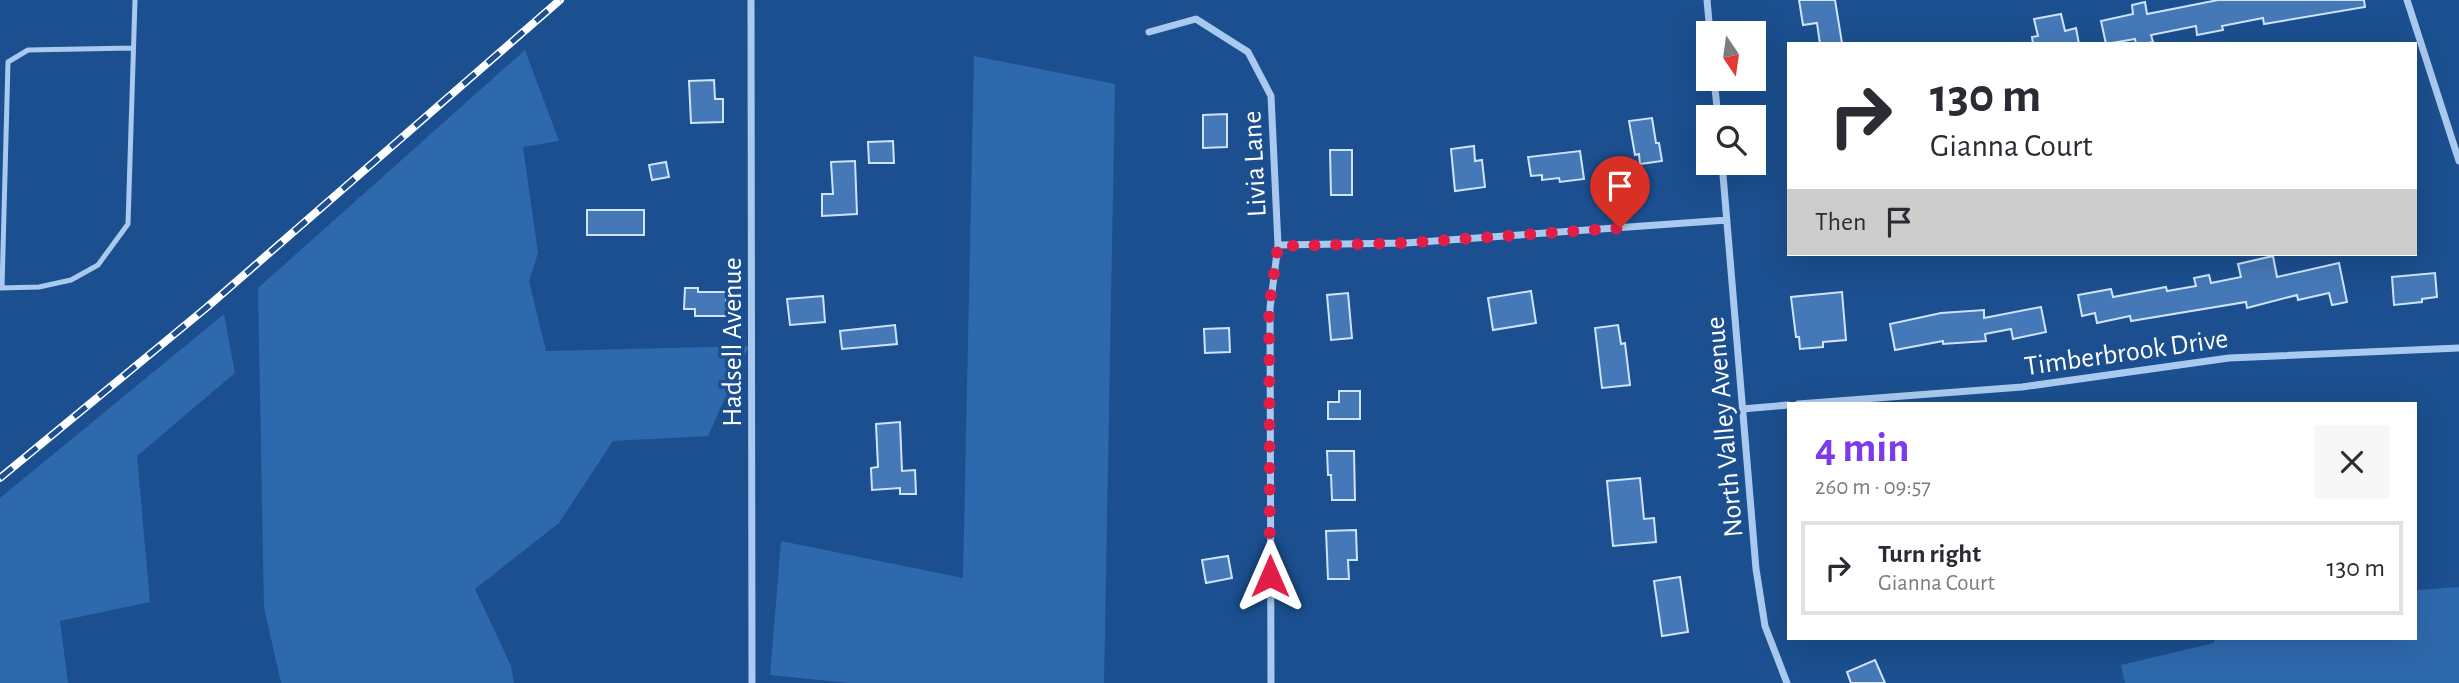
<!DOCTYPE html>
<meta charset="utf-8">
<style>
:root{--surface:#fff;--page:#f7f7f7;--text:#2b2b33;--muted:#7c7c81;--line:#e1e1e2;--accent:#7c3aed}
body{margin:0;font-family:"Alegreya Sans",sans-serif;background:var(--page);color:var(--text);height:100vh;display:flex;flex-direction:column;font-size:26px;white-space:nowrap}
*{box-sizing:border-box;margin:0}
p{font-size:23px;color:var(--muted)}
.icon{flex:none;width:38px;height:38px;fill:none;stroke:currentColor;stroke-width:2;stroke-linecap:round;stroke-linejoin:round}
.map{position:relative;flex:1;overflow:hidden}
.side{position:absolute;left:1787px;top:402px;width:630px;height:238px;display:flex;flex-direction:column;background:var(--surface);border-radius:0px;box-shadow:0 7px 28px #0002}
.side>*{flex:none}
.banner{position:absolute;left:1787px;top:42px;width:630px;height:214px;border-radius:0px;box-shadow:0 7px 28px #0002;background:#fff;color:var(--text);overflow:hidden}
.needle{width:46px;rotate:167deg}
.fabs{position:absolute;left:1696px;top:21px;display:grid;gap:14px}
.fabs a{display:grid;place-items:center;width:70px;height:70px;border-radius:0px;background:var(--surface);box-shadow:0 7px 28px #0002;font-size:35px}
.pin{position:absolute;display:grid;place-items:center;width:60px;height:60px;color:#fff;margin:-72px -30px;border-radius:50% 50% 50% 0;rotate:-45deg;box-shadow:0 0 7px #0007}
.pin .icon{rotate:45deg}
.me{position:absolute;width:77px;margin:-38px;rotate:0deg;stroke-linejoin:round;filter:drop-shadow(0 0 5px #0008)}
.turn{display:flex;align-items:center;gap:24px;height:147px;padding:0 28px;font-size:32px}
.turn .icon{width:91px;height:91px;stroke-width:2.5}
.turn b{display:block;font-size:49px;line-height:60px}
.then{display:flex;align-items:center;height:66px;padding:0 28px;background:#0003;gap:14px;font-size:26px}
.round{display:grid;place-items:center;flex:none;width:74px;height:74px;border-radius:0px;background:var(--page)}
.head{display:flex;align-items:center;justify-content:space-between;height:119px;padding:0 28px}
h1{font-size:42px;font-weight:700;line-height:52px;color:var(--accent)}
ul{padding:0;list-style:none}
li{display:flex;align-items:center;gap:21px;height:94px;margin:0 14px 10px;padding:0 14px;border:4px solid var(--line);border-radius:0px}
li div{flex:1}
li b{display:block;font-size:26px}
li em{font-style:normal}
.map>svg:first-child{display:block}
.green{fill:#2e69ad}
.building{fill:#4478b7;stroke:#cfe3fa;stroke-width:2}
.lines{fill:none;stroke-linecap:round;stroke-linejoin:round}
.lane{stroke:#a9c9ee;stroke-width:5}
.street{stroke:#a9c9ee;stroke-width:7}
.rail-casing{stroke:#fff;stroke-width:8}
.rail{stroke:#1b4f8f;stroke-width:5;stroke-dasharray:16;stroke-linecap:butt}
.route{stroke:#e11d48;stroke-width:12;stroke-dasharray:0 21.6}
.labels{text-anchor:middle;stroke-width:7;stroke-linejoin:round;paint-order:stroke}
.street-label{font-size:28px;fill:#fff;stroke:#1b4f8f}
</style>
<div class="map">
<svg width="2459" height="683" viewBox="0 0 2459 683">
<rect width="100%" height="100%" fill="#1b4f8f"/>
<path class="green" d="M525 50 559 141 523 147 538 253 529 281 546 351 749 346 708 436 613 441 559 523 475 589 511 666 514 683H281L264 608 258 288Z
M974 56 1115 84 1104 683H848L770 675 781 541 963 578Z
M224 314 235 373 137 456 150 602 60 621 68 683H0V498Z
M2415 584 2416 590 2459 587V683H2125L2121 665 2214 643 2215 639H2415Z"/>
<path class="building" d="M1799 0H1835L1842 43 1820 44 1817 23 1803 25Z
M2218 0H2364L2365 7 2264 24 2263 18 2222 26 2223 30 2197 35 2196 26 2151 35 2153 42 2142 44H2136L2135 39 2106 44 2101 21 2133 14 2132 5 2145 2 2147 14Z
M2061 14 2065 31 2076 28 2079 44H2033L2032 37 2038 36 2034 19Z
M714 80 715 99H723V122L691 123 689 81Z
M1227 114V147L1203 148V115Z
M1652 118 1656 143H1659L1662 161 1640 164 1639 154 1635 155 1629 121Z
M893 141 894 163H869L868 142Z
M1474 146 1475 161 1482 160 1485 187 1455 191 1451 149Z
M1330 150H1352V195H1331Z
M1580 151 1584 179 1560 182 1559 178 1542 180V175L1531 176 1528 157Z
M855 161 857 214 822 216V194H833L831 162Z
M666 162 669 177 652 180 649 165Z
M587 210H644V235H587Z
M2273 256 2277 277 2339 263 2347 302 2332 305 2329 293 2298 300 2297 295 2247 308 2246 302 2131 321 2130 316 2097 323 2095 313 2082 316 2078 295 2111 289 2113 297 2166 287 2167 291 2196 286 2194 278 2209 275 2211 283 2241 277 2238 264Z
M2435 273 2437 297 2422 299V302L2394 305 2392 277Z
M685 288H698V292H726V316H695V309H684Z
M1531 291 1536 323 1493 330 1488 298Z
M1842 292 1846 340 1823 342V347L1800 349 1799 337H1796L1791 297Z
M1348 293 1352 338 1331 340 1327 295Z
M823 296 825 322 790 325 787 299Z
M2041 307 2046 332 2013 339 2011 329 1985 334 1986 341 1943 344V341L1895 350 1890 324 1941 313 1984 310V318Z
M895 325 897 344 842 349 840 331Z
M1618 325 1621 344 1625 343 1630 385 1602 388 1595 328Z
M1229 328 1230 352 1205 353 1204 329Z
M1339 391H1360V419H1328V402H1339Z
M900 422 902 471 915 470 916 494H900V488L872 490 871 468 878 467 876 424Z
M1327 451H1354L1355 500H1332L1331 475H1328Z
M1640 478 1644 519 1654 518 1656 542 1613 546 1607 481Z
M1356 530 1357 560H1348L1349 579H1328L1326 531Z
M1228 556 1232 578 1206 583 1202 560Z
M1680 577 1688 632 1662 636 1654 581Z
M1875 660 1885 683H1851L1847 672Z"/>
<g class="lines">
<path class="lane" d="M0 288 39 287 71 280 98 265 128 224 135 0
M2 288 8 62 28 50 133 48"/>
<path class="street" d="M751 0 752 683
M1707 0 1710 33
M2407 0 2459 161
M1149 32 1196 19 1248 52 1271 96 1278 245 1270 308 1271 683
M1714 79 1718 117
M1722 163 1756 569 1765 626 1787 683
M1278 245 1406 243 1727 220
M1798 404 2022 387 2229 358 2459 348
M1742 409 1788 405"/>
<g class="rail-casing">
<path id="rail" d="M0 478 206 308 560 0"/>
</g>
<use href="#rail" class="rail"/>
</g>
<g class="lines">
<path class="route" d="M1270 576 1269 308 1278 246 1406 243 1620 228"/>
</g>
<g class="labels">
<g class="street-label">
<text transform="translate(1253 164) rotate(-93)" y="10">Livia Lane</text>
<text transform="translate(731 342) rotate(-90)" y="10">Hadsell Avenue</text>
<text transform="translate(2126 351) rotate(-8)" y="10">Timberbrook Drive</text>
<text transform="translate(1723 427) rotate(-95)" y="10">North Valley Avenue</text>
</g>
</g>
</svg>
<div class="fabs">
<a><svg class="needle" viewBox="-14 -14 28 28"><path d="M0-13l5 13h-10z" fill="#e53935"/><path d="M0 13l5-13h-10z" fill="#7c7c81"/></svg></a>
<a><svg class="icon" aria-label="search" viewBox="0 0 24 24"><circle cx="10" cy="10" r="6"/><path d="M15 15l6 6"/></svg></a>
</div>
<div class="pin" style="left:1620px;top:228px;background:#d93025"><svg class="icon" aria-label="arrive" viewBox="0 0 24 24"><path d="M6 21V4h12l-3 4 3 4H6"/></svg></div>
<svg class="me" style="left:1270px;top:576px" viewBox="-20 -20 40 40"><path d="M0-17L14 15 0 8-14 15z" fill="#e11d48" stroke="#fff" stroke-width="4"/></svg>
<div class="banner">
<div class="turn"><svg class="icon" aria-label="right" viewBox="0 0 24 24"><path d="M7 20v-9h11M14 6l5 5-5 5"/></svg><div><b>130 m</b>Gianna Court</div></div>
<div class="then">Then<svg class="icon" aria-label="arrive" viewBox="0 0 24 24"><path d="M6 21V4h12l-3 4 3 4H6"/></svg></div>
</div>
<section class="side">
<div class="head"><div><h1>4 min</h1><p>260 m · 09:57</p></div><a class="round"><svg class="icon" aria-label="close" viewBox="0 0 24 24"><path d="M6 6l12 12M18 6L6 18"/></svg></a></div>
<ul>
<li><svg class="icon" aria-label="right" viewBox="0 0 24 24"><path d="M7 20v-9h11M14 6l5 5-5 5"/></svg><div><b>Turn right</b><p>Gianna Court</p></div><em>130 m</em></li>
</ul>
</section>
</div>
